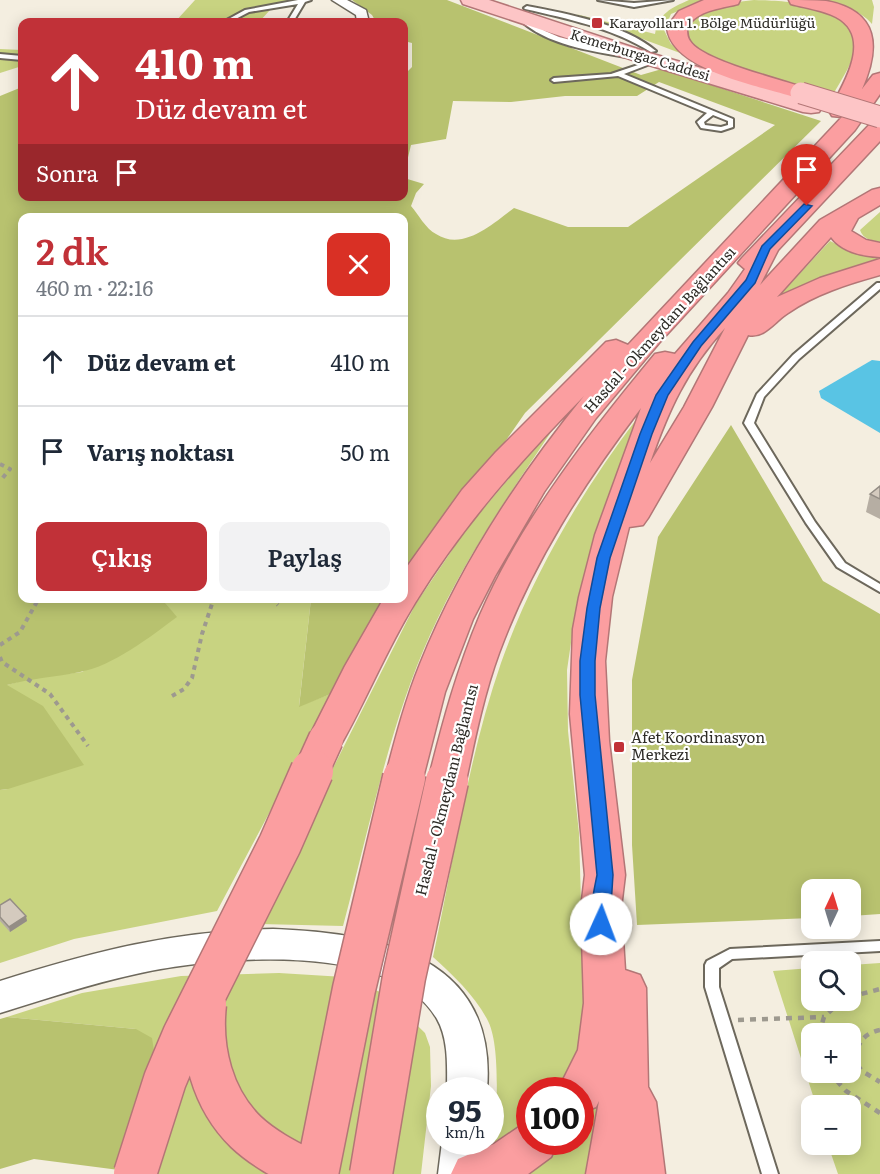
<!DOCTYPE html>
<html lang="tr">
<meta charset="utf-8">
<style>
:root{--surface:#fff;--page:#f2f2f3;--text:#1f2937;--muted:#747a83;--line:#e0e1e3;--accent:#c13138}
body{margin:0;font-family:Literata,serif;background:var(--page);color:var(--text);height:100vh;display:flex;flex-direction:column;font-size:22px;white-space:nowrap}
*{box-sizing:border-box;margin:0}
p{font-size:20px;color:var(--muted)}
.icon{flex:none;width:33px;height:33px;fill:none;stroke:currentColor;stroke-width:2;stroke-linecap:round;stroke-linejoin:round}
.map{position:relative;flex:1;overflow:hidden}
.panel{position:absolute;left:18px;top:213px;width:390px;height:390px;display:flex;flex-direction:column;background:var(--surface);border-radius:12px;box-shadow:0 3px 15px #0003}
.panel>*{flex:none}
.banner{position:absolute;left:18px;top:18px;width:390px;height:183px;border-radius:12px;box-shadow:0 3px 15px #0003;background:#c13138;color:#fff;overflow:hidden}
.needle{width:39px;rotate:4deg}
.controls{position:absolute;left:801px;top:879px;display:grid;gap:12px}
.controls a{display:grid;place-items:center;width:60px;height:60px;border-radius:12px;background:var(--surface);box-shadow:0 3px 15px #0003;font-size:30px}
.speed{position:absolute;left:426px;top:1077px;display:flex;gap:12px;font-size:30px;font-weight:700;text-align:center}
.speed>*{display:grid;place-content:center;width:78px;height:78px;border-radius:50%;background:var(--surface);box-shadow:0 3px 15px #0003;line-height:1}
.speed small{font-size:15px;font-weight:400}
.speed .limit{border:9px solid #d22;background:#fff;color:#111}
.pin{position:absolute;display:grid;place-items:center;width:51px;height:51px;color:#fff;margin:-62px -26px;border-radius:50% 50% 50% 0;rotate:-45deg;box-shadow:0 0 6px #0007}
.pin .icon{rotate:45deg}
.me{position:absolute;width:66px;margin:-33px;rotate:2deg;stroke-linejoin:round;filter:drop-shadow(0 0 4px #0008)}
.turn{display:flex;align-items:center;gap:21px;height:126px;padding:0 18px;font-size:27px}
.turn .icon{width:78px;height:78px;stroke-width:2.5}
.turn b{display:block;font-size:42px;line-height:51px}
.then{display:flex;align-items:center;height:57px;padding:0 18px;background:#0003;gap:12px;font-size:22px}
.round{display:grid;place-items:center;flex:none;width:63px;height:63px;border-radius:12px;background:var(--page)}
.head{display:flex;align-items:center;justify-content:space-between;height:102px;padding:0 18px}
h1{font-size:36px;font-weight:600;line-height:45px;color:var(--accent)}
.primary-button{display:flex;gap:12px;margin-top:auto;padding:12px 18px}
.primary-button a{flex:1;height:69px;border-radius:12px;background:var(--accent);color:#fff;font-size:24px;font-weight:600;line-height:69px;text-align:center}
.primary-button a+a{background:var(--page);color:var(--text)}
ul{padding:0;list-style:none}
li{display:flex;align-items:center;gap:18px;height:90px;padding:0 18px;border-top:2px solid var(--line)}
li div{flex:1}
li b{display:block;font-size:22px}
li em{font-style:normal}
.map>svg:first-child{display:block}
.green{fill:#c8d381;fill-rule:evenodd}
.forest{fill:#b8c26f}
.water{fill:#59c4e4}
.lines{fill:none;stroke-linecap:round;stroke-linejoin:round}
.service-casing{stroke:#6d685c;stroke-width:4}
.minor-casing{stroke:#6d685c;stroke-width:3}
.secondary-casing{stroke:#6d685c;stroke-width:3}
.primary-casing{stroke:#b37676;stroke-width:3}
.motorway-casing{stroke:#b37676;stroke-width:3}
.path-far1{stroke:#9d998f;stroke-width:4;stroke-dasharray:4.5 4.5;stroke-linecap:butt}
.path{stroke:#9d998f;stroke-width:4.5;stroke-dasharray:6 6;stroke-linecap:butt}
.service{fill:#fff;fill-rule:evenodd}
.minor{fill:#fff;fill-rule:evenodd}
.secondary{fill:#fff;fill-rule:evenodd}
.primary{fill:#fdc5c6;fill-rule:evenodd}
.motorway{fill:#fb9ea0;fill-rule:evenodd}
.primary-bridge-casing{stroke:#b37676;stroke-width:23;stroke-linecap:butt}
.motorway-bridge-far1-casing{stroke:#b37676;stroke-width:37;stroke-linecap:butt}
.motorway-bridge-casing{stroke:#b37676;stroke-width:45;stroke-linecap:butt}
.primary-bridge{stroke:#fdc5c6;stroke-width:21}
.motorway-bridge-far1{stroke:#fb9ea0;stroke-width:34}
.motorway-bridge{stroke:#fb9ea0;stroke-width:42}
.wall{fill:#b6aea3}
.shaded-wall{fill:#948d85}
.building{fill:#d4cabe;stroke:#948d85;stroke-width:1.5}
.route{fill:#1a73e8;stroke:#114b97;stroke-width:1.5}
.poi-dot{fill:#c13138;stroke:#fff;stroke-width:2}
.labels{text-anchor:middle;stroke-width:4.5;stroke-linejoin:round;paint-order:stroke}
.far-poi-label{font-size:14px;fill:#2e2c27;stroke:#fff;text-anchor:start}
.far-street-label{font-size:14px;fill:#2e2c27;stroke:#fff}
.street-label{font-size:15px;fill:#2e2c27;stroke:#fff}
.poi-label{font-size:15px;fill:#2e2c27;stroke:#fff;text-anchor:start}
</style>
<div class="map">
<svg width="880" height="1174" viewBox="0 0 880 1174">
<rect width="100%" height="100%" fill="#f4eee0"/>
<path class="green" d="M195 0H307L305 4 270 10 259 22H175Z
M689 0H705L671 14 664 30 671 44 688 56 576 14 655 34C659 13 671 8 689 0Z
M754 0C783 1 849 2 855 40 858 57 840 81 833 95L734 67 690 48 683 30 692 16 721 4Z
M822 0H872L874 7 872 24C859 9 841 5 822 0Z
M0 49 22 50V66L0 73Z
M880 212V242H879C871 240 863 239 860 230Z
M830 241 851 251 880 258 828 275 776 299Z
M561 417C514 488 465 557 430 635 389 726 369 829 343 926L260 924 328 778 415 605 467 528Z
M638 417 577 602 567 670 568 731 579 833 582 937 600 1117 588 1174H493C494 1137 504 1049 487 1019 474 995 453 975 433 957 454 859 468 758 501 663 532 575 582 491 638 417ZM530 1090H580V1142H530Z
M162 599H311L299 706 333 693 217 911 74 939 0 963V790L8 789 7 685 31 678 82 672 176 617Z
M880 963V1174H838L828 1145 850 1144V1106L816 1105 773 971 811 968 812 1000H850L851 965ZM812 1034H850V1072H812Z
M279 973 344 977 385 994 425 1033 430 1047 431 1086 421 1174H156L136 1029 7 1017 82 993 181 976Z"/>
<path class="forest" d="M352 0H447L641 75 662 69 821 121 525 413 404 587V218H22V598L162 599 177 617C150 637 113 666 80 672 56 677 32 678 7 685L43 706 84 765 8 789 0 790V96L22 87V196H404V178L424 184 416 193 411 206C418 214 426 229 436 234 463 252 494 223 514 208L568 227H628L775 125 659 82 637 96H565L511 102 453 101 446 139 411 145 404 174V75L412 67V43L404 41V22H376L372 15Z
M731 425 823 581 880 614V914L851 916 850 890H812L811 918 637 925 632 845V680L658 537Z
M311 599H396L333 693 299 707Z
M7 1017 136 1029 152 1038 155 1057 119 1170 34 1159 0 1169V1019Z"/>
<path class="water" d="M872 360 880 361V433L821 398 819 391Z"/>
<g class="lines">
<g class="service-casing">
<path id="service" d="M298 0H311L305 2 293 22H287L298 4 249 12 230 22H223L245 10Z
M598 0 634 3 673 0 634 7Z
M527 6C568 14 624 24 656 51L651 52C612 28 569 19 525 9L524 8Z
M522 17 545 31 559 37 629 55 626 57C591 51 546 45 519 19Z
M0 54 22 56V60L0 58Z
M653 60 658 61 624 74 733 119V127L721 131 701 128 697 122 707 113 618 76 554 82 551 80 554 78 611 74ZM713 115 728 121V125L721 127 705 125 704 122Z
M877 283H880V289L799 359 764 397 754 423 815 522 845 563 880 584V592L837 567 806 523 744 423 757 394 793 355Z
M880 941V951L732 959 719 968V987L778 1174H762L705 987V965L707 961 730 949Z"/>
</g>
<g class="minor-casing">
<path id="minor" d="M332 0H347L366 10 369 22H357L356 15Z"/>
</g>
<g class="secondary-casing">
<path id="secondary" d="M273 929C379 933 498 955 487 1090H447C447 1068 449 1040 437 1019 391 939 212 957 136 974 90 984 45 999 0 1013V981C96 951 172 931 273 929Z
M442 1142H484L482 1174H438Z"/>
</g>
<g class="primary-casing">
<path id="primary" d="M461 0H489L653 54 819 102 822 107 819 112 811 113 803 112 639 62 463 4Z"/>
</g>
<g class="motorway-casing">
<path id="motorway" d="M704 0H740L738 4C719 9 698 10 687 27 687 32 687 37 690 41 702 61 784 80 808 89L811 93 808 97 801 99 794 97C760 86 670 70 667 27L679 11Z
M789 0C801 0 814 0 826 1 880 11 880 48 862 89L873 75 880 73V94L855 130 659 343 596 418 544 492 495 576 473 619 445 692 423 778 417 788 404 792 391 788 385 778C395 740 405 701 420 664 459 567 518 477 584 396 520 461 463 525 415 603 386 650 366 701 339 748L326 752 313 748 308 739 345 666 384 598H404V571L462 490 496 452 606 342 616 340 628 345 842 117 832 116 829 111C843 85 874 37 836 17 822 10 806 8 791 4Z
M880 120V141L778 250 760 285 820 220 872 190 880 188V205L858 218 851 231 866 240 880 243V257C862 256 842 252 831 237L777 297 820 278 880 259V275C848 284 815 294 788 313 775 321 764 339 748 335L712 407 648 518 643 525 629 527 627 535 612 597 605 661 609 741 625 875 621 908 625 970 640 975 646 988 648 1087 656 1102 665 1174H586L599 1101 596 1107 580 1113V1090H558L578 1050 584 1003 581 908 585 875 570 714 573 629 579 597 595 535 641 408C584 483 532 563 499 653 484 694 475 738 466 781L460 791 447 795 434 791 428 781C442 725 457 669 480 615 522 519 589 434 655 354L665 352 675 354 728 293 745 269 738 263 742 258 872 122ZM725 328 684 407 650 463C669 409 686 371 725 328Z
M530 1123V1142H558L551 1157 528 1174H451L458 1159 494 1144 519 1127Z"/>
</g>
<path class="path-far1" d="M0 464 10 469 0 481
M271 598 278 605
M0 645 20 632 39 598
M0 657 2 662 50 694 88 746
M172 696 184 689 192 678 202 634 214 598"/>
<path class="path" d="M850 997 880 989
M738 1020 824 1017
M880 1030C862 1034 857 1044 855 1062L862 1071 880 1082
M819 1034 824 1017 842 1000
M829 1072 846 1091 880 1113"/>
<use href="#service" class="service"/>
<use href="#minor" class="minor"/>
<use href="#secondary" class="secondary"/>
<use href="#primary" class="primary"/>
<use href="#motorway" class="motorway"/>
<g class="primary-bridge-casing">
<path id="primary-bridge" d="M801 93 880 117"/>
</g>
<g class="motorway-bridge-far1-casing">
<path id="motorway-bridge-far1" d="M311 772 326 739"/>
</g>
<g class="motorway-bridge-casing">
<path id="motorway-bridge" d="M205 1004C200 1050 212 1099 246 1132 265 1150 290 1162 313 1174
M135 1174 165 1080 184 1035 280 844 312 771
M317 1174 354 989 404 778
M371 1174 404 977 447 781"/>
</g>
<use href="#primary-bridge" class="primary-bridge"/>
<use href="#motorway-bridge-far1" class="motorway-bridge-far1"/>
<use href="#motorway-bridge" class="motorway-bridge"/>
</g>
<path class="wall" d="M880 486V519L866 512 870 494Z
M0 905 27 921 10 932 0 921Z"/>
<path class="shaded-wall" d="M26 916 27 921 10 932 9 927Z"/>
<path class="building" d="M880 486V499L870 494Z
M10 899 26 916 9 927 0 917V905Z"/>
<path class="route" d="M804 204 812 206 770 249 755 283 701 346 668 395 652 434 610 558 600 608 595 661V695L613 875C612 887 611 920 607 928L601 930 595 928C588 913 594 891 597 875L580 695V661L587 608 597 558 640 434 656 395 693 342 746 280 762 246Z"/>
<g class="poi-dot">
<rect x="591" y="17" width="12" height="12" rx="3"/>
<rect x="613" y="741" width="12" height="12" rx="3"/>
</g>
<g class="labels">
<g class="far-poi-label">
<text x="609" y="28">Karayolları 1. Bölge Müdürlüğü</text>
</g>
<g class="far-street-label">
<text transform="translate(640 55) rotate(17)" y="5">Kemerburgaz Caddesi</text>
</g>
<g class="street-label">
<text transform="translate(660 330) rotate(-48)" y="5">Hasdal - Okmeydanı Bağlantısı</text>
<text transform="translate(447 790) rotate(-76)" y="5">Hasdal - Okmeydanı Bağlantısı</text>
</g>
<g class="poi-label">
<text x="631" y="743">Afet Koordinasyon<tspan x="631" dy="17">Merkezi</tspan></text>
</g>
</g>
</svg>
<div class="controls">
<a><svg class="needle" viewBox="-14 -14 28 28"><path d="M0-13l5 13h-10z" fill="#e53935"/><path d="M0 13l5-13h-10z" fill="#747a83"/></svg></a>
<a><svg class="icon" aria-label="search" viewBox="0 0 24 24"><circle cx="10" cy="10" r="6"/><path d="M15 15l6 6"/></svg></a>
<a>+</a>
<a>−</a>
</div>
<div class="speed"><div>95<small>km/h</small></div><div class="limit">100</div></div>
<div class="pin" style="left:807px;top:206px;background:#d93025"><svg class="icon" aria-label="arrive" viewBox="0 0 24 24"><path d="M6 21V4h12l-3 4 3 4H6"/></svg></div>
<svg class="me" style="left:601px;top:924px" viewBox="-20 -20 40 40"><circle r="19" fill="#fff"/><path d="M0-13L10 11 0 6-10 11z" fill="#1a73e8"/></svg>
<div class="banner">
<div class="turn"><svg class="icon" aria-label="ahead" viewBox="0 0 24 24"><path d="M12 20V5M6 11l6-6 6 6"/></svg><div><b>410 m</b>Düz devam et</div></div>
<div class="then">Sonra<svg class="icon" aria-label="arrive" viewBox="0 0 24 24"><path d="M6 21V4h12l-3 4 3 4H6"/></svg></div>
</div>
<section class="panel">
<div class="head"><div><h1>2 dk</h1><p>460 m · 22:16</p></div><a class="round" style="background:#d93025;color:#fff"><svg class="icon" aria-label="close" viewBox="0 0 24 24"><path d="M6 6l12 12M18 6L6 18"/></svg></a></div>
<ul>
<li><svg class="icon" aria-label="ahead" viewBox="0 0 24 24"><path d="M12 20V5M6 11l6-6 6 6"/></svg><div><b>Düz devam et</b></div><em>410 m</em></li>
<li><svg class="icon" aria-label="arrive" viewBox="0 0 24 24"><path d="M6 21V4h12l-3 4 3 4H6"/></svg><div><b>Varış noktası</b></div><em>50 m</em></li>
</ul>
<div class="primary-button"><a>Çıkış</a><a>Paylaş</a></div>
</section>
</div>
